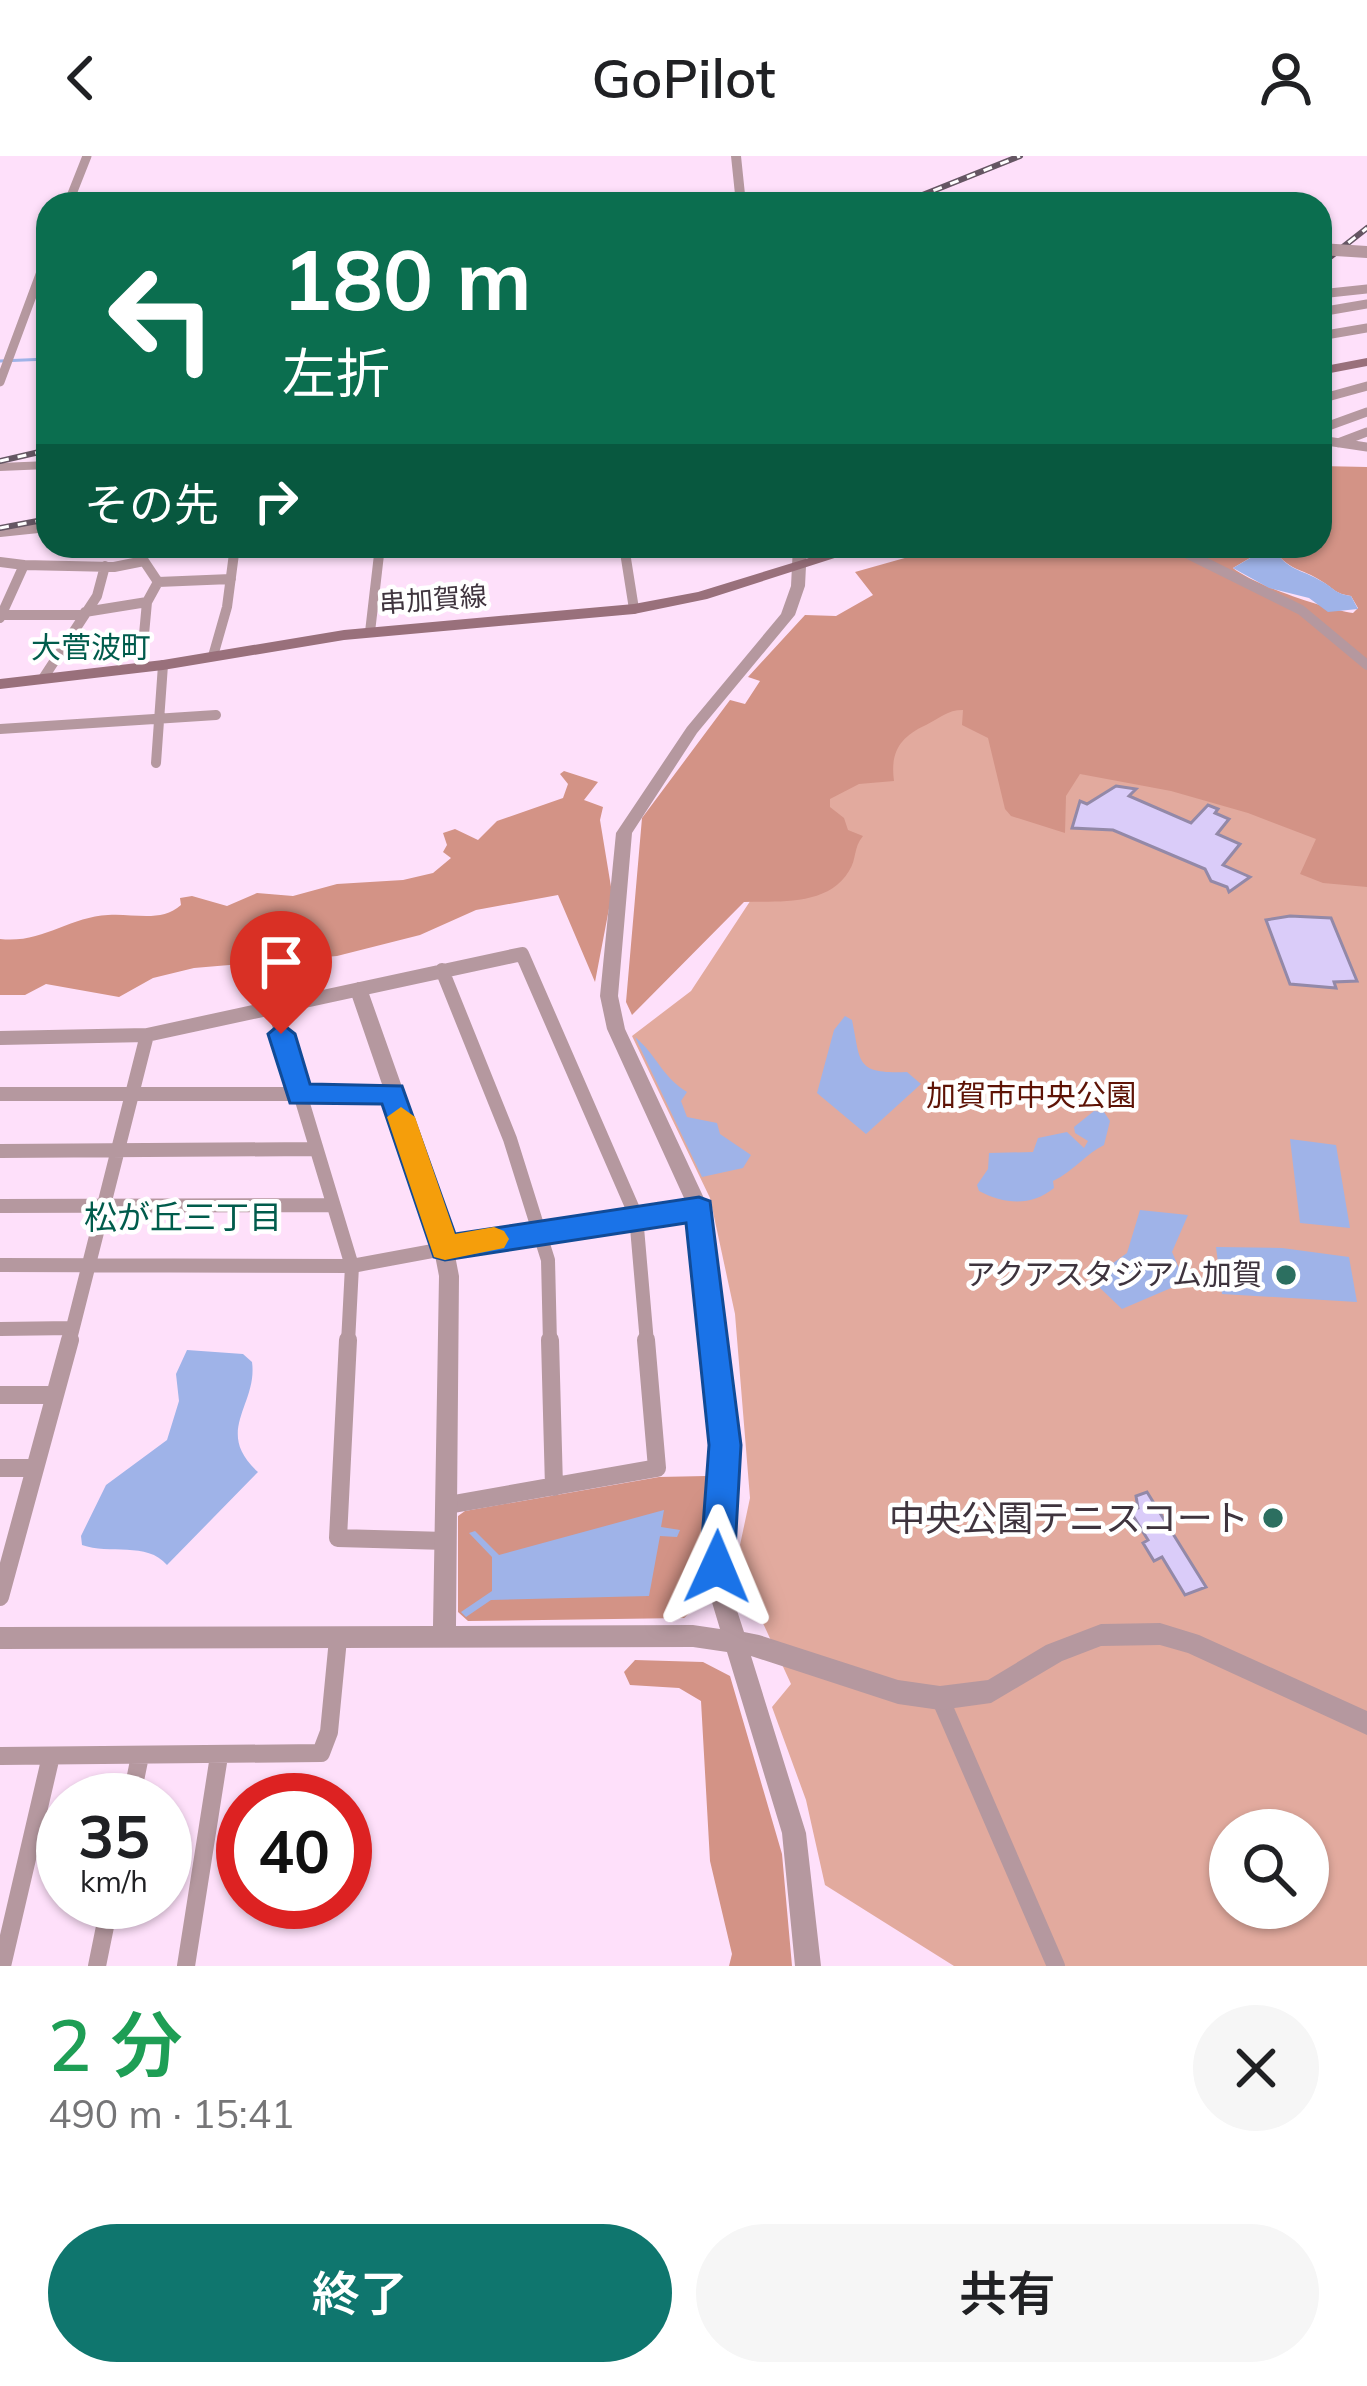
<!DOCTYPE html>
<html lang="ja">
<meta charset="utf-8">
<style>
:root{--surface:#fff;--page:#f6f6f6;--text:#202124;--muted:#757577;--accent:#0f766e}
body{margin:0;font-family:Mulish,"Noto Sans JP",sans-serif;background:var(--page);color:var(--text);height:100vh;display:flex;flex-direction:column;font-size:45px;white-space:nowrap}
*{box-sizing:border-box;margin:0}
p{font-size:39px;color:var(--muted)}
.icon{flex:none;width:66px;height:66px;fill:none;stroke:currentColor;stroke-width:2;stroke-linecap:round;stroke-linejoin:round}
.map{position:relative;height:1810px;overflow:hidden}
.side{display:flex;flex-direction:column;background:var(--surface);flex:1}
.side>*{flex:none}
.guide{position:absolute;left:36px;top:36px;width:1296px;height:366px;border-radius:36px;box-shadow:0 3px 9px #0004;background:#0b6e4f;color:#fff;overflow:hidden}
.fabs{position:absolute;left:1209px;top:1653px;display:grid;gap:24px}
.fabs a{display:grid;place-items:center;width:120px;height:120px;border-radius:50%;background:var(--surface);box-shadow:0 3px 9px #0004;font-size:60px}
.speed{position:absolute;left:36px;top:1617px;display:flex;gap:24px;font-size:60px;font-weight:700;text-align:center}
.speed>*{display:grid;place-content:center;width:156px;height:156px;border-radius:50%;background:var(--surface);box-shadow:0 3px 9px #0004;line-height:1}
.speed small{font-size:30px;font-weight:400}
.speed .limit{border:18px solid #d22;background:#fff;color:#111}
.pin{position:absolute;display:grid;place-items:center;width:102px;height:102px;color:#fff;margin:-123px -51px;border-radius:50% 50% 50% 0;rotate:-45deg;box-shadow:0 0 12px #0007}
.pin .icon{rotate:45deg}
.me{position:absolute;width:132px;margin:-66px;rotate:1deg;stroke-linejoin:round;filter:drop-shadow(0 0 9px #0008)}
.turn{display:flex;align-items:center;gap:42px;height:252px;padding:0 48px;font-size:54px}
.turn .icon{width:156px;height:156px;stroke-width:2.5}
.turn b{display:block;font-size:84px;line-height:102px}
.then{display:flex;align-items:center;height:114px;padding:0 48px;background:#0003;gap:24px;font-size:45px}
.round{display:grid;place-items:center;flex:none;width:126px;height:126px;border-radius:63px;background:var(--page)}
.overview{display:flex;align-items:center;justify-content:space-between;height:204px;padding:0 48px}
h1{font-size:72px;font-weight:600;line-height:90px;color:#1e9e55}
.button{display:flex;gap:24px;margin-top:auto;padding:24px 48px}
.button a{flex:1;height:138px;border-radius:72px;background:var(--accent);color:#fff;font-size:48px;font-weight:600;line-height:138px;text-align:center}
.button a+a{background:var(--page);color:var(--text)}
header{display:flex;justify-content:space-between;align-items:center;height:156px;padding:0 48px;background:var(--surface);font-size:54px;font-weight:600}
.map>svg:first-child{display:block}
.green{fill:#e2aa9e;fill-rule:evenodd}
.forest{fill:#d39386}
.water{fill:#9fb3e8}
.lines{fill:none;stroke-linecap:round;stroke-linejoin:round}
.stream{stroke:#9fb3e8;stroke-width:3}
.building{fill:#daccf9;stroke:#9389a8;stroke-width:3}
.minor-far3{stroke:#b5989f;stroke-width:9}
.minor-far2{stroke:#b5989f;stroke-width:10}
.minor-far1{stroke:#b5989f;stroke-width:14}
.minor{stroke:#b5989f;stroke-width:18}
.tertiary{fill:#b5989f;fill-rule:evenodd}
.secondary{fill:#99707b;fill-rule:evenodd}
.rail-casing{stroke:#655663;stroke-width:6}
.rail{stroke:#fff;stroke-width:3;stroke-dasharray:9;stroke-linecap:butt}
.tertiary-bridge{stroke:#b5989f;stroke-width:12}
.route{fill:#1a73e8;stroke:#114b97;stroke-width:3}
.slow{fill:#f59e0b}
.poi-dot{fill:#2c6f60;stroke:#fff;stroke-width:4.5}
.labels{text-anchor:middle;stroke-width:9;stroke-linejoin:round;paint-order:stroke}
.far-street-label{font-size:27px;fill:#3f343e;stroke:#fff}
.far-quarter-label{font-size:30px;fill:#005c4c;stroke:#fff}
.park-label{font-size:30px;fill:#5e1306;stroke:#fff}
.poi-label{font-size:30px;fill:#3f343e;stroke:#fff;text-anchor:end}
.neighbourhood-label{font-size:33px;fill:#005c4c;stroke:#fff}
.near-poi-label{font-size:36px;fill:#3f343e;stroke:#fff;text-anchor:end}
</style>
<header><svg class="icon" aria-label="back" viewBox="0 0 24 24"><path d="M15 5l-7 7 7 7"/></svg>GoPilot<svg class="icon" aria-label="person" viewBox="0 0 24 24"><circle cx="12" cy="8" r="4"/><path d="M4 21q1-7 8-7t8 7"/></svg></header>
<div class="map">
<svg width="1367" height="1810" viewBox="0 0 1367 1810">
<rect width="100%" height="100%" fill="#fee0fa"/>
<path class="green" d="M930 547 978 549 1367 677V1810H954L825 1729 806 1644 772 1551 791 1528 750 1439 740 1389 750 1342 735 1158 710 1042 632 880 691 835 808 657ZM1230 1674H1308V1752H1230Z"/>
<path class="forest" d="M1320 310 1367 311V731L1323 727 1300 718 1316 683 1248 657 1171 635 1080 618 1066 640 1065 677 1011 660 1005 653 988 582 962 569 963 554C947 554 940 562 926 569 900 581 890 596 894 625L859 628 830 643V651L844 662 848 674 863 680C853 692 857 703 849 715 828 750 780 745 744 746L632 859 626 846 642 662 730 544 745 548 760 525 748 521 805 459 836 460 873 439 855 416 926 396 925 390H1270L1233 412C1254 429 1326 453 1353 457L1358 452 1351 440C1336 438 1334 433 1323 426 1299 410 1290 417 1271 390H1320Z
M564 615 598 626 584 644 603 651 600 664 612 737 595 826 558 739 476 754 420 779 337 800 194 812 153 822 119 841 46 828 25 839H0V783C41 788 69 761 108 759 133 757 161 767 181 749L180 742 192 740 227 750 257 737 293 740 337 728 403 724 433 717 451 702 443 696 447 689 443 677 455 673 478 684 497 665 563 642 568 628 560 618Z
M706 1320 702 1382 705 1444 684 1462 468 1465 458 1456V1360L465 1355 659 1321Z
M635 1504 703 1506 730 1520 782 1698 792 1810H729L732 1798 710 1705 701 1545 679 1532 630 1529 624 1516Z"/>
<path class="water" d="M1271 390C1290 417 1298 411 1323 426 1335 433 1336 438 1351 440L1358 453 1328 456 1309 442 1269 432 1233 412Z
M845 860 852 864C861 907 855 918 907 916L921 928 866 978 817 937 834 874Z
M635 881C656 898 662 921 687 936L681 945 687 961 717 967 720 978 751 999 743 1012 702 1021Z
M1094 955 1104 956 1110 965 1104 989C1087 997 1074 1015 1053 1025L1054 1032C1031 1051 1004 1048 979 1035L977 1029 988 1013 989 997 1033 996 1038 982 1067 976 1084 992 1088 985 1075 977 1074 971Z
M1290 983 1336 989 1350 1072 1300 1067Z
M1140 1054 1188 1059 1172 1096 1185 1126 1122 1153 1100 1132 1095 1120 1127 1097Z
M1216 1091 1282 1092 1349 1101 1357 1146 1222 1138Z
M187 1194 243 1198 252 1206C258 1249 213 1275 258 1316L167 1409C147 1385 109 1399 82 1389L81 1380 106 1329 167 1284 179 1245 176 1218Z
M664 1354 661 1371 680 1374 677 1381 660 1380 649 1440 491 1444 466 1461 461 1456 492 1435V1401L469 1377 475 1375 499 1399Z"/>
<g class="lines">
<path class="stream" d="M0 205 48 203"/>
</g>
<path class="building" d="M1116 630 1136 633 1129 640 1191 667 1208 649 1218 653 1215 657 1229 663 1217 678 1240 688 1223 709 1250 721 1229 736 1227 731 1211 725 1205 713 1113 674 1072 672 1080 645 1087 648Z
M1290 760 1331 762 1357 825 1334 826 1336 832 1290 828 1266 764Z
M1147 1336 1206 1431 1185 1439 1162 1401 1154 1405 1143 1387 1148 1384 1130 1355 1138 1352 1136 1340Z"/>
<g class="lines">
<path class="minor-far3" d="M68 48 87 0
M1320 138 1367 133
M1320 156 1367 148
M1320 180 1367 172
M0 226 48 97
M1320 238 1331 240 1367 230
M1320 273 1367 256
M1320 284 1367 291
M1338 287 1367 276"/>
<path class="minor-far2" d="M0 376 48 371
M624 390 634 453
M1172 390 1301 454 1367 509
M144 405 158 426 231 423
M0 406 24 409
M85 456 147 446
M0 459H83
M0 462 24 409 114 411 144 405
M370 476 380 390
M213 500 227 451 235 390
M141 511 147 446 158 426
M44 521 97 440 105 410
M0 573 216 559
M156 607 163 509"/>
<path class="minor-far1" d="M442 814 510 983 548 1104 550 1187
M274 852 352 1110 348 1187
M0 882 147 879 522 798 636 1060 647 1187
M0 995 315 993
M0 1050 330 1049
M0 1109 352 1110 541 1075 699 1053
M0 1173 72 1172
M69 1187 147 879"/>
<path class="minor" d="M348 1184 338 1382 446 1385
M550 1184 554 1331
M0 1239H54
M0 1312H33
M448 1349 657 1312 646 1184
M0 1441 70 1184
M940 1542 1056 1810
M0 1600 321 1597 329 1576 338 1483
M131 1644 140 1600
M2 1810 51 1600
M97 1810 110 1746
M186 1810 219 1600"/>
<path class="tertiary" d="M731 0H741L746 48H736Z
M48 305V313L0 315V307Z
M793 390H807L805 430 795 459 697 577 632 677 618 840 625 873 709 1053 736 1289 727 1367 730 1433 744 1476 759 1479 898 1524 940 1530 988 1524 1046 1489 1101 1468 1160 1467 1199 1479 1367 1555V1579L1188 1497 1160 1489 1101 1490 1062 1505 991 1547 940 1554 898 1548 751 1500 806 1677 821 1810H795L782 1677 727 1496 693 1491 0 1493V1471L433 1470 439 1120 427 1058 388 945H0V931H383L349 832 358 826 367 832 447 1058 459 1120 456 1470 693 1469 720 1473 708 1433 705 1367 714 1289 689 1053 607 873 600 840 616 677 687 571 781 458 791 430Z"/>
<path class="secondary" d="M1367 202V210L1320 219V211Z
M848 390H872L707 443 634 458 344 484 163 514 0 533V523L163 504 344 474 634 448 698 436Z"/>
<g class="rail-casing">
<path id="rail" d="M900 48 1020 0
M1320 109 1367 72
M0 305 48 294
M0 372 48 363"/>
</g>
<use href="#rail" class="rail"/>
<path class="tertiary-bridge" d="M1320 93 1367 96"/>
</g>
<path class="route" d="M281 867 295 878 310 928 402 930 455 1078 699 1041 710 1045 741 1289 734 1411 729 1422 717 1427 705 1422 700 1411 709 1289 686 1067 445 1104 434 1101 382 948 290 947 268 878Z"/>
<path class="slow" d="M401 951 415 961 455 1078 494 1071 504 1075 509 1083 504 1092 445 1104 434 1101 387 961Z"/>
<g class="poi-dot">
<circle cx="1286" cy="1119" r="12"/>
<circle cx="1273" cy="1362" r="12"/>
</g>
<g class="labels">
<g class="far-street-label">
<text transform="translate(433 444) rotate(-4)" y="9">串加賀線</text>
</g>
<g class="far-quarter-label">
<text x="91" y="502">大菅波町</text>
</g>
<g class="park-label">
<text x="1031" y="950">加賀市中央公園</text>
</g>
<g class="poi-label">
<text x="1262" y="1129">アクアスタジアム加賀</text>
</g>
<g class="neighbourhood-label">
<text x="183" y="1073">松が丘三丁目</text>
</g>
<g class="near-poi-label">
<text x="1249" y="1375">中央公園テニスコート</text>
</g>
</g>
</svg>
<div class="fabs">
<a><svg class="icon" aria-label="search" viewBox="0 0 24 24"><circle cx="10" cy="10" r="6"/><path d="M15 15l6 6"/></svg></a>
</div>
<div class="speed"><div>35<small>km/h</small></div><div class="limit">40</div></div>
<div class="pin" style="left:281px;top:878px;background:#d93025"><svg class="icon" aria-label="arrive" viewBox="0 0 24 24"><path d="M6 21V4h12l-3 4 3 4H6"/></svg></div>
<svg class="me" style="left:717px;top:1411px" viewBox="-20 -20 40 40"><path d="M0-17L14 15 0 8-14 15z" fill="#1a73e8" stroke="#fff" stroke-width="4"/></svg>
<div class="guide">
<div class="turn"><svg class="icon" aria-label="left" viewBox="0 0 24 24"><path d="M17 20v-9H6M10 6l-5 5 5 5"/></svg><div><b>180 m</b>左折</div></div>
<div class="then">その先<svg class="icon" aria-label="right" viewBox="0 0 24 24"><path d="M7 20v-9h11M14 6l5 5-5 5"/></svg></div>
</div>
</div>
<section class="side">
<div class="overview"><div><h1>2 分</h1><p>490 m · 15:41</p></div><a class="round"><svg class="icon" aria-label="close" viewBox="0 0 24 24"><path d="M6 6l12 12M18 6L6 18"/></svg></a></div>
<div class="button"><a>終了</a><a>共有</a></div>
</section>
